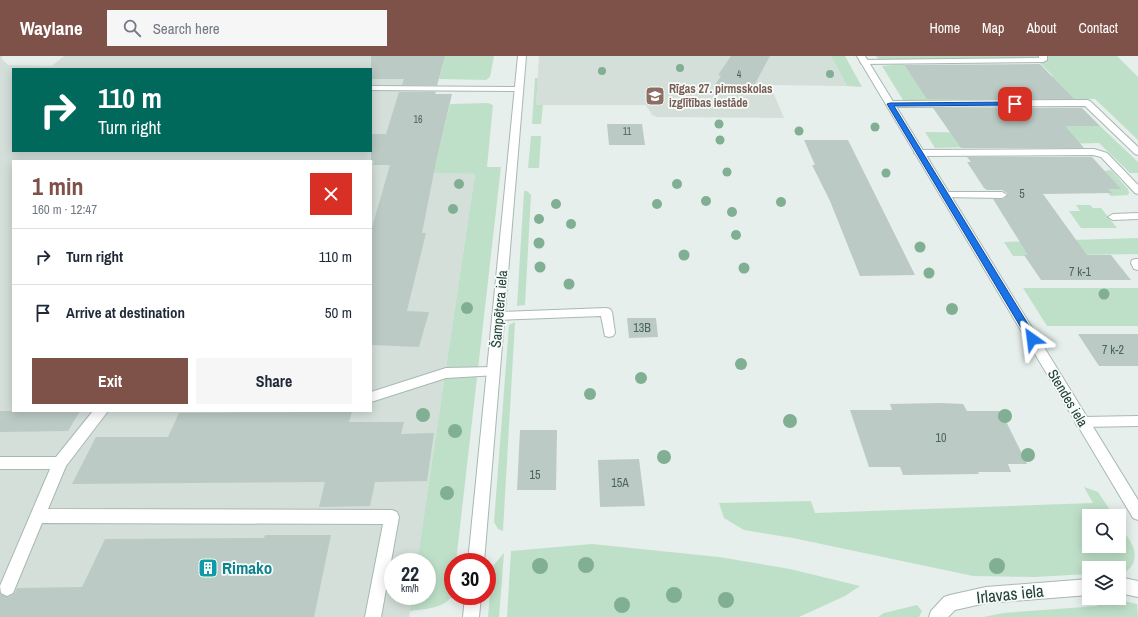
<!DOCTYPE html>
<meta charset="utf-8">
<style>
:root{--surface:#fff;--page:#f6f6f7;--text:#1f2937;--muted:#747a83;--line:#e0e1e3;--accent:#7f5249}
body{margin:0;font-family:"Archivo Narrow",sans-serif;background:var(--page);color:var(--text);height:100vh;display:flex;flex-direction:column;font-size:15px;white-space:nowrap}
*{box-sizing:border-box;margin:0}
p{font-size:13px;color:var(--muted)}
.icon{flex:none;width:22px;height:22px;fill:none;stroke:currentColor;stroke-width:2;stroke-linecap:round;stroke-linejoin:round}
.map{position:relative;flex:1;overflow:hidden}
.details{position:absolute;left:12px;top:104px;width:360px;height:252px;display:flex;flex-direction:column;background:var(--surface);border-radius:0px;box-shadow:0 2px 10px #0003}
.details>*{flex:none}
.top-card{position:absolute;left:12px;top:12px;width:360px;height:84px;border-radius:0px;box-shadow:0 2px 10px #0003;background:#00695c;color:#fff;overflow:hidden}
.tools{position:absolute;left:1082px;top:453px;display:grid;gap:8px}
.tools a{display:grid;place-items:center;width:44px;height:44px;border-radius:0px;background:var(--surface);box-shadow:0 2px 10px #0003;font-size:20px}
.speed{position:absolute;left:384px;top:497px;display:flex;gap:8px;font-size:20px;font-weight:700;text-align:center}
.speed>*{display:grid;place-content:center;width:52px;height:52px;border-radius:50%;background:var(--surface);box-shadow:0 2px 10px #0003;line-height:1}
.speed small{font-size:10px;font-weight:400}
.speed .limit{border:6px solid #d22;background:#fff;color:#111}
.pin{position:absolute;display:grid;place-items:center;width:34px;height:34px;color:#fff;margin:-17px;border-radius:8px;box-shadow:0 2px 6px #0006}
.me{position:absolute;width:44px;margin:-22px;rotate:329deg;stroke-linejoin:round;filter:drop-shadow(0 0 3px #0008)}
.turn{display:flex;align-items:center;gap:14px;height:84px;padding:0 20px;font-size:18px}
.turn .icon{width:52px;height:52px;stroke-width:2.5}
.turn b{display:block;font-size:28px;line-height:34px}
.round{display:grid;place-items:center;flex:none;width:42px;height:42px;border-radius:0px;background:var(--page)}
.headline{display:flex;align-items:center;justify-content:space-between;height:68px;padding:0 20px}
h1{font-size:24px;font-weight:700;line-height:30px;color:var(--accent)}
.button{display:flex;gap:8px;margin-top:auto;padding:8px 20px}
.button a{flex:1;height:46px;border-radius:0px;background:var(--accent);color:#fff;font-size:16px;font-weight:700;line-height:46px;text-align:center}
.button a+a{background:var(--page);color:var(--text)}
ul{padding:0;list-style:none}
li{display:flex;align-items:center;gap:12px;height:56px;padding:0 20px;border-top:1px solid var(--line)}
li div{flex:1}
li b{display:block;font-size:15px}
li em{font-style:normal}
header{display:flex;align-items:center;gap:24px;box-sizing:border-box;height:56px;padding:0 20px;background:var(--accent);color:#fff}
header strong{font-size:19px}
nav{display:flex;gap:22px;margin-inline-start:auto;font-size:14px}
.search{width:280px;height:36px;background:var(--page);display:flex;align-items:center;gap:10px;box-sizing:border-box;padding:0 14px;border-radius:0px;color:var(--muted);font-size:15px}
.map>svg:first-child{display:block}
.built{fill:#d4dfda;fill-rule:evenodd}
.green{fill:#bfe0c8}
.building{fill:#bbcac4}
.lines{fill:none;stroke-linecap:round;stroke-linejoin:round}
.service-casing{stroke:#a8b8b2;stroke-width:2}
.minor-casing{stroke:#a8b8b2;stroke-width:2}
.service{fill:#fff;fill-rule:evenodd}
.minor{fill:#fff;fill-rule:evenodd}
.tree{fill:#80af93}
.route{fill:#1a73e8;stroke:#114b97}
.labels{text-anchor:middle;stroke-width:3.5;stroke-linejoin:round;paint-order:stroke}
.far-number-label{font-size:10px;fill:#4a645c}
.far-education-label{font-size:12px;font-weight:bold;fill:#785e54;stroke:#f7fbf9;text-anchor:start}
.number-label{font-size:12px;fill:#4a645c}
.street-label{font-size:14px;fill:#24423a;stroke:#f7fbf9}
.near-culture-label{font-size:17px;font-weight:bold;fill:#0d838f;stroke:#f7fbf9;text-anchor:start}
.near-street-label{font-size:17px;fill:#24423a;stroke:#f7fbf9}
</style>
<header>
<strong>Waylane</strong>
<div class="search"><svg class="icon" aria-label="search" viewBox="0 0 24 24"><circle cx="10" cy="10" r="6"/><path d="M15 15l6 6"/></svg>Search here</div>
<nav><a>Home</a><a>Map</a><a>About</a><a>Contact</a></nav>
</header>
<div class="map">
<svg width="1138" height="561" viewBox="0 0 1138 561">
<rect width="100%" height="100%" fill="#e6efeb"/>
<path class="built" d="M0 0H3L1 2 8 9 52 10 64 0H445L435 38 434 117 475 118 417 506H393V540H412L409 561H0ZM13 13H371V95H13ZM13 105H371V355H13Z
M539 0H831L847 30 770 29 784 62 657 61 652 59 646 49H536Z"/>
<path class="green" d="M445 0H494L490 21 486 24 439 23Z
M831 0H845L862 31 847 30Z
M876 0H1117L1138 21V84L1095 43 903 44 882 10 903 8 913 22 1053 20 1037 4H879Z
M535 22H538L536 49H543L541 68H532Z
M488 47 493 49 487 111H501L456 506H453C453 513 455 532 453 538 446 553 423 553 410 555L412 540H427V506H417L475 118 433 117 450 48Z
M999 70H1100L1138 106V117H1130L1099 87 935 92 925 76 1004 77Z
M531 80H541L539 112H528Z
M1111 114 1128 133 1129 137 1128 139 1111 140 1108 137H1111L1108 133H1120L1104 115Z
M524 135H527L531 139 525 249 517 250Z
M1076 149H1090L1093 152H1101L1117 172H1081L1069 155H1080Z
M1138 182V198L1013 200 1004 186Z
M1023 232H1138V270H1047Z
M515 266 503 475 498 473 494 466 509 269Z
M1084 431 1098 436 1114 460H1089V490H1119V468C1123 475 1130 483 1133 491 1138 503 1132 516 1119 517V512H1089V518L1034 521 973 520 793 482 744 474 724 462 719 447 811 445 815 457 1093 447Z
M592 488 719 501 790 513 860 530 845 540 799 561H507L511 495Z
M504 497 499 561H488L492 511Z
M1098 542 1120 544 1137 548 1138 561H983L1004 557 1097 550Z
M917 549 922 555 919 561H878L884 557Z"/>
<path class="building" d="M371 0H445L437 29H402L404 23H371Z
M731 0H770L750 37 715 29 721 20 718 19Z
M1040 8 1074 43H927L904 9Z
M399 36H436L435 38H452L436 106 422 177H426L407 255 429 256 419 291 371 289V175L390 109H372L374 105H371V78H386Z
M933 52H1082L1100 70H1065L1084 92H961Z
M607 68H642L645 89H609Z
M804 84H848L915 219 860 220 830 145 812 109H815Z
M967 101H1092L1121 133H1108L1112 137 1043 138 1087 199H1111L1131 224H1041L1024 199H1028L993 143H1003L1008 138 1002 134H987L984 132 967 106H971Z
M627 262H656L658 281 629 282Z
M1078 278H1138V310H1099Z
M940 347 963 348 967 355H1001L1027 408H1008L1011 416H978L979 418 903 419 900 411H869L850 354H892L890 348Z
M0 355H80L68 375 0 376Z
M352 356 349 366H404L401 378 434 377 427 425 375 426 370 450 319 451 325 426 72 428 96 381H168L179 357Z
M520 374H557L556 434H517Z
M639 403 645 450 600 451 598 404Z
M265 479H331L314 561H0V538L8 541 14 538 17 532 82 531 105 483 264 482Z"/>
<g class="lines">
<g class="service-casing">
<path id="service" d="M1039 0H1047V4L1043 6 864 8 860 6 864 4 1039 2Z
M371 30 519 31 523 33 519 35 371 34Z
M1087 44 1090 45 1138 91V99L1135 98 1085 50 890 51 886 48 890 45Z
M1094 93 1107 97 1138 129V138L1135 137 1101 101 1093 99 919 100 914 97 919 94Z
M945 136H1002L1007 139 1002 142 942 141 940 139Z
M1138 157V163L1113 164 1108 161 1113 158Z
M1136 203H1138V214L1134 213 1131 207 1132 204Z
M606 252 610 253 612 256 615 277 613 280 609 281 605 280 601 260 498 264 494 263 492 260 494 257 498 256Z
M493 311 497 313 499 316 497 319 446 322 371 346V336L446 312Z
M93 355H108L66 410 48 453 392 454 397 456 399 461 381 561H365L383 468 42 467 13 537 7 540 1 537 0 530 50 413H0V401H56Z
M1138 360V370L1082 371 1077 370 1075 366 1077 362 1082 361Z"/>
</g>
<g class="minor-casing">
<path id="minor" d="M518 0H526L484 506H468Z
M857 0H865L1138 444V464L1133 462Z
M1119 521 1138 525V541L1119 537Z
M1089 523V539L986 547 955 554 948 561H929L931 555 944 541 950 539 986 531Z
M465 540H481L479 561H463Z"/>
</g>
<use href="#service" class="service"/>
<use href="#minor" class="minor"/>
</g>
<g class="tree">
<circle cx="680" cy="12" r="4"/>
<circle cx="602" cy="15" r="4"/>
<circle cx="830" cy="18" r="4"/>
<circle cx="719" cy="68" r="4.5"/>
<circle cx="875" cy="71" r="4.5"/>
<circle cx="799" cy="75" r="4.5"/>
<circle cx="720" cy="84" r="4.5"/>
<circle cx="727" cy="116" r="4.5"/>
<circle cx="886" cy="117" r="4.5"/>
<circle cx="459" cy="128" r="5"/>
<circle cx="677" cy="128" r="5"/>
<circle cx="706" cy="145" r="5"/>
<circle cx="781" cy="146" r="5"/>
<circle cx="556" cy="148" r="5"/>
<circle cx="657" cy="148" r="5"/>
<circle cx="453" cy="153" r="5"/>
<circle cx="732" cy="156" r="5"/>
<circle cx="539" cy="163" r="5"/>
<circle cx="571" cy="168" r="5"/>
<circle cx="736" cy="179" r="5"/>
<circle cx="539" cy="187" r="5.5"/>
<circle cx="920" cy="191" r="5.5"/>
<circle cx="684" cy="199" r="5.5"/>
<circle cx="540" cy="211" r="5.5"/>
<circle cx="744" cy="212" r="5.5"/>
<circle cx="929" cy="217" r="5.5"/>
<circle cx="569" cy="228" r="5.5"/>
<circle cx="1104" cy="238" r="5.5"/>
<circle cx="467" cy="252" r="6"/>
<circle cx="952" cy="253" r="6"/>
<circle cx="741" cy="308" r="6"/>
<circle cx="641" cy="322" r="6"/>
<circle cx="590" cy="338" r="6"/>
<circle cx="423" cy="359" r="7"/>
<circle cx="1005" cy="360" r="7"/>
<circle cx="790" cy="365" r="7"/>
<circle cx="455" cy="375" r="7"/>
<circle cx="1028" cy="399" r="7"/>
<circle cx="664" cy="401" r="7"/>
<circle cx="447" cy="437" r="7"/>
<circle cx="586" cy="509" r="8"/>
<circle cx="540" cy="510" r="8"/>
<circle cx="997" cy="510" r="8"/>
<circle cx="674" cy="539" r="8"/>
<circle cx="726" cy="544" r="8"/>
<circle cx="622" cy="549" r="8"/>
</g>
<path class="route" d="M1015 46 1018 48 1017 49 894 50 1036 281 1037 283 1036 285H1029L887 48 890 47Z"/>
<defs>
<g id="school-square" transform="scale(1)"><rect x="-9" y="-9" width="18" height="18" rx="4" fill="#8d6e63" stroke="#f7fbf9"/><path d="M0-5L7-2L0 1L-7-2ZM-4 1L0 2.5L4 1V4Q0 6-4 4Z" fill="#fff"/></g>
<g id="building-square" transform="scale(1)"><rect x="-9" y="-9" width="18" height="18" rx="4" fill="#0f9aa8" stroke="#f7fbf9"/><path d="M-4-6H4V6H1V3H-1V6H-4ZM-2.5-4.3h1.7v1.8h-1.7ZM.8-4.3h1.7v1.8H.8ZM-2.5-1h1.7V.8h-1.7ZM.8-1h1.7V.8H.8Z" fill="#fff"/></g>
</defs>
<g fill-rule="evenodd">
<use href="#school-square" x="655" y="40"/>
<use href="#building-square" x="208" y="512"/>
</g>
<g class="labels">
<g class="far-number-label">
<text x="739" y="22">4</text>
<text x="418" y="67">16</text>
<text x="627" y="79">11</text>
</g>
<g class="far-education-label">
<text x="669" y="37">Rīgas 27. pirmsskolas<tspan x="669" dy="14">izglītības iestāde</tspan></text>
</g>
<g class="number-label">
<text x="1022" y="142">5</text>
<text x="1080" y="220">7 k-1</text>
<text x="642" y="276">13B</text>
<text x="1113" y="298">7 k-2</text>
<text x="941" y="386">10</text>
<text x="535" y="423">15</text>
<text x="620" y="431">15A</text>
</g>
<g class="street-label">
<text transform="translate(499 253) rotate(-85)" y="5">Šampētera iela</text>
<text transform="translate(1068 342) rotate(59)" y="5">Stendes iela</text>
</g>
<g class="near-culture-label">
<text x="222" y="518">Rimako</text>
</g>
<g class="near-street-label">
<text transform="translate(1010 538) rotate(-6)" y="6">Irlavas iela</text>
</g>
</g>
</svg>
<div class="tools">
<a><svg class="icon" aria-label="search" viewBox="0 0 24 24"><circle cx="10" cy="10" r="6"/><path d="M15 15l6 6"/></svg></a>
<a><svg class="icon" aria-label="layers" viewBox="0 0 24 24"><path d="M12 4l9 5-9 5-9-5zM3 14l9 5 9-5"/></svg></a>
</div>
<div class="speed"><div>22<small>km/h</small></div><div class="limit">30</div></div>
<div class="pin" style="left:1015px;top:48px;background:#d93025"><svg class="icon" aria-label="arrive" viewBox="0 0 24 24"><path d="M6 21V4h12l-3 4 3 4H6"/></svg></div>
<svg class="me" style="left:1032px;top:283px" viewBox="-20 -20 40 40"><path d="M0-17L14 15 0 8-14 15z" fill="#1a73e8" stroke="#fff" stroke-width="4"/></svg>
<div class="top-card">
<div class="turn"><svg class="icon" aria-label="right" viewBox="0 0 24 24"><path d="M7 20v-9h11M14 6l5 5-5 5"/></svg><div><b>110 m</b>Turn right</div></div>
</div>
<section class="details">
<div class="headline"><div><h1>1 min</h1><p>160 m · 12:47</p></div><a class="round" style="background:#d93025;color:#fff"><svg class="icon" aria-label="close" viewBox="0 0 24 24"><path d="M6 6l12 12M18 6L6 18"/></svg></a></div>
<ul>
<li><svg class="icon" aria-label="right" viewBox="0 0 24 24"><path d="M7 20v-9h11M14 6l5 5-5 5"/></svg><div><b>Turn right</b></div><em>110 m</em></li>
<li><svg class="icon" aria-label="arrive" viewBox="0 0 24 24"><path d="M6 21V4h12l-3 4 3 4H6"/></svg><div><b>Arrive at destination</b></div><em>50 m</em></li>
</ul>
<div class="button"><a>Exit</a><a>Share</a></div>
</section>
</div>
